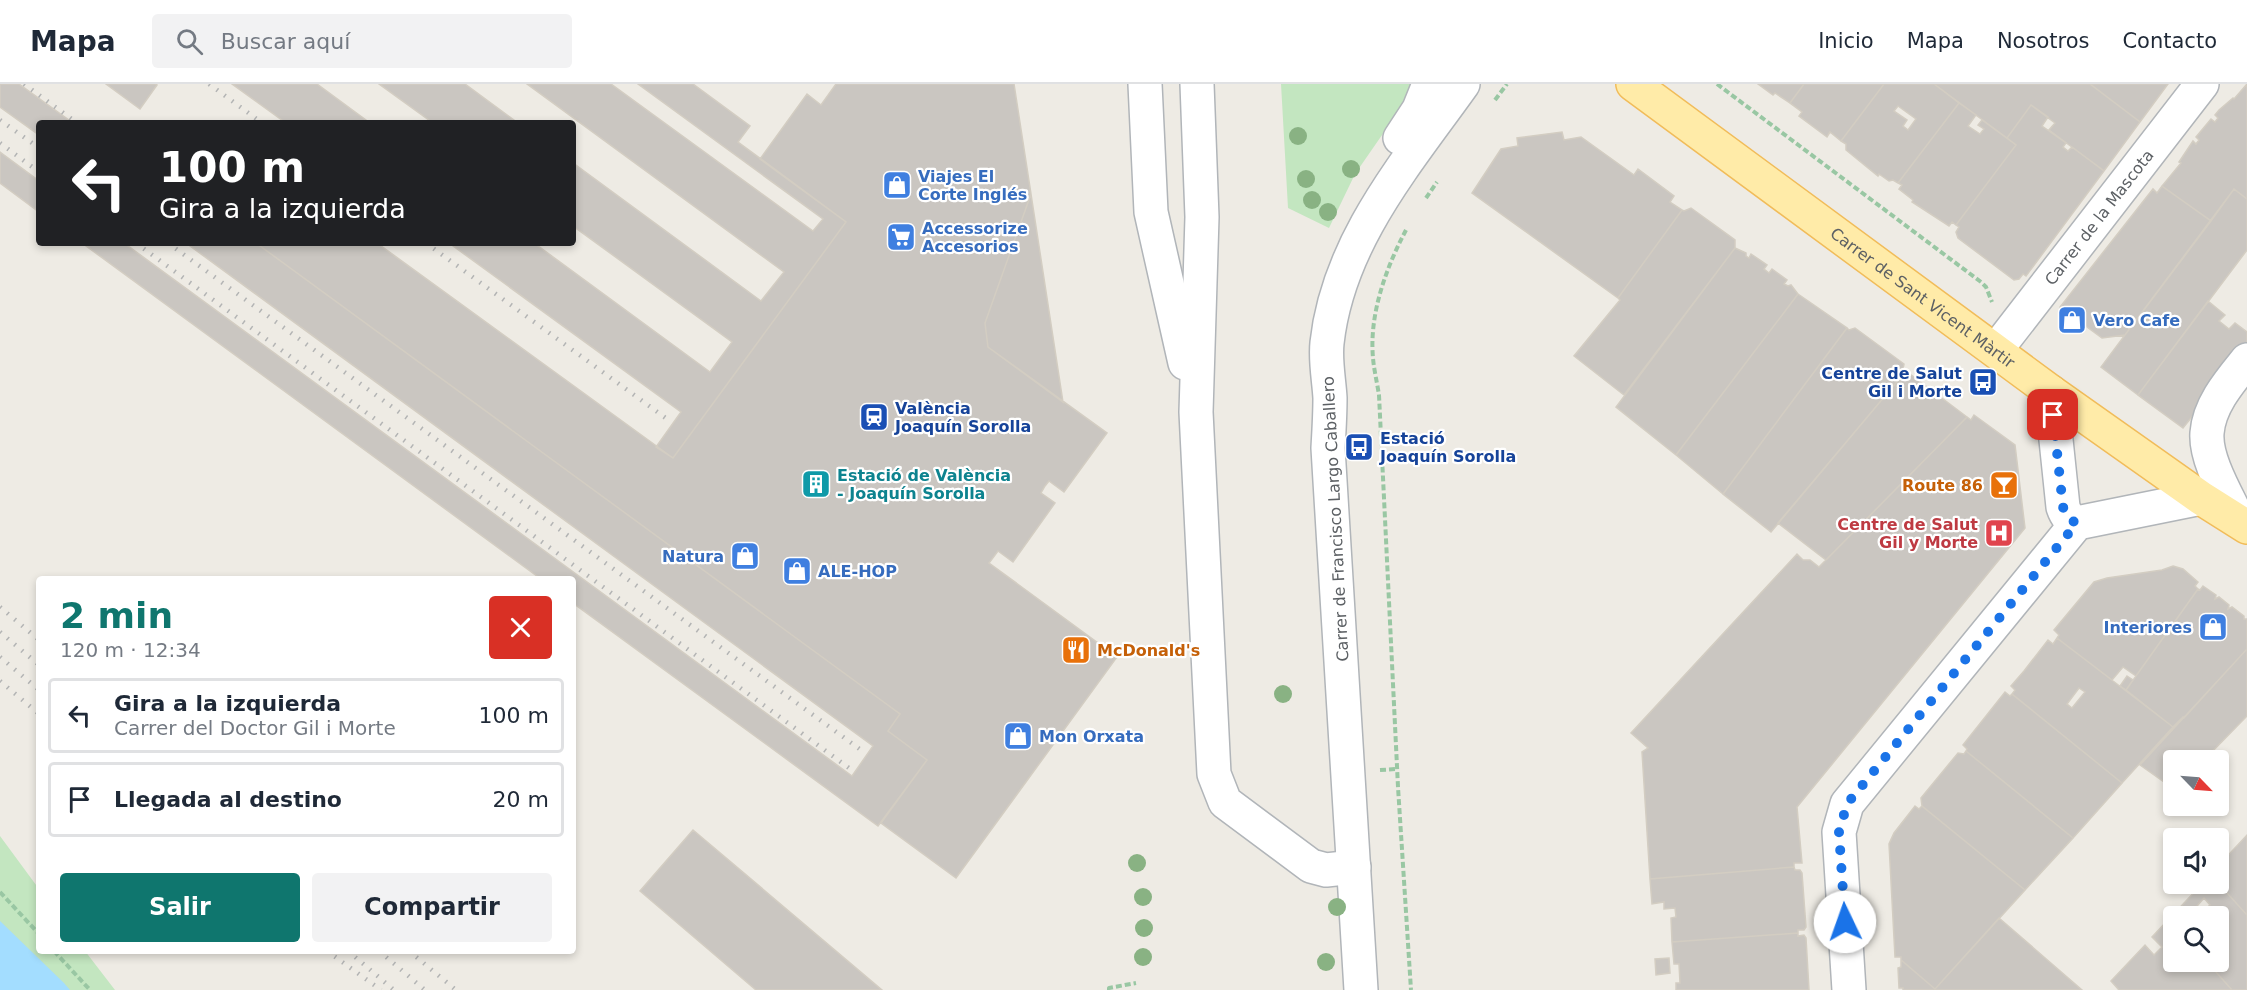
<!DOCTYPE html>
<html lang="es">
<meta charset="utf-8">
<style>
:root{--surface:#fff;--page:#f2f2f3;--text:#1f2937;--muted:#747a83;--line:#e0e1e3;--accent:#0f766e}
body{margin:0;font-family:"DejaVu Sans",sans-serif;background:var(--page);color:var(--text);height:100vh;display:flex;flex-direction:column;font-size:22px;white-space:nowrap}
*{box-sizing:border-box;margin:0}
p{font-size:20px;color:var(--muted)}
.icon{flex:none;width:33px;height:33px;fill:none;stroke:currentColor;stroke-width:2;stroke-linecap:round;stroke-linejoin:round}
.map{position:relative;flex:1;overflow:hidden}
.side{position:absolute;left:36px;top:492px;width:540px;height:378px;display:flex;flex-direction:column;background:var(--surface);border-radius:6px;box-shadow:0 3px 9px #0003}
.side>*{flex:none}
.banner{position:absolute;left:36px;top:36px;width:540px;height:126px;border-radius:6px;box-shadow:0 3px 9px #0003;background:#202124;color:#fff;overflow:hidden}
.needle{width:39px;rotate:115deg}
.buttons{position:absolute;left:2163px;top:666px;display:grid;gap:12px}
.buttons a{display:grid;place-items:center;width:66px;height:66px;border-radius:6px;background:var(--surface);box-shadow:0 3px 9px #0003;font-size:30px}
.pin{position:absolute;display:grid;place-items:center;width:51px;height:51px;color:#fff;margin:-26px;border-radius:12px;box-shadow:0 3px 9px #0006}
.me{position:absolute;width:66px;margin:-33px;rotate:357deg;stroke-linejoin:round;filter:drop-shadow(0 0 4px #0008)}
.turn{display:flex;align-items:center;gap:21px;height:126px;padding:0 24px;font-size:27px}
.turn .icon{width:78px;height:78px;stroke-width:2.5}
.turn b{display:block;font-size:42px;line-height:51px}
.round{display:grid;place-items:center;flex:none;width:63px;height:63px;border-radius:6px;background:var(--page)}
.overview{display:flex;align-items:center;justify-content:space-between;height:102px;padding:0 24px}
h1{font-size:36px;font-weight:700;line-height:45px;color:var(--accent)}
.button{display:flex;gap:12px;margin-top:auto;padding:12px 24px}
.button a{flex:1;height:69px;border-radius:6px;background:var(--accent);color:#fff;font-size:24px;font-weight:700;line-height:69px;text-align:center}
.button a+a{background:var(--page);color:var(--text)}
ul{padding:0;list-style:none}
li{display:flex;align-items:center;gap:18px;height:75px;margin:0 12px 9px;padding:0 12px;border:3px solid var(--line);border-radius:6px}
li div{flex:1}
li b{display:block;font-size:22px}
li em{font-style:normal}
header{display:flex;align-items:center;gap:36px;box-sizing:border-box;height:84px;padding:0 30px;background:var(--surface);border-bottom:2px solid var(--line)}
header strong{font-size:28px}
nav{display:flex;gap:33px;margin-inline-start:auto;font-size:21px}
.search{width:420px;height:54px;background:var(--page);display:flex;align-items:center;gap:15px;box-sizing:border-box;padding:0 21px;border-radius:6px;color:var(--muted);font-size:22px}
.map>svg:first-child{display:block}
.green{fill:#c3e6c0}
.water{fill:#a3ddff}
.building{fill:#cac6c1;stroke:#d3cdc2;stroke-width:1.5;fill-rule:evenodd}
.lines{fill:none;stroke-linecap:round;stroke-linejoin:round}
.minor-casing{stroke:#b1b5b9;stroke-width:36}
.major-casing{stroke:#f1bc5a;stroke-width:36}
.path{stroke:#99c7a3;stroke-width:4;stroke-dasharray:6 3;stroke-linecap:butt}
.minor{stroke:#fff;stroke-width:33}
.major{stroke:#ffeba8;stroke-width:33}
.rail{stroke:#b3b4b4;stroke-width:4.5;stroke-dasharray:1.5 8;stroke-linecap:butt}
.tree{fill:#89b283}
.route{stroke:#1a73e8;stroke-width:10;stroke-dasharray:0 18}
.labels{text-anchor:middle;stroke-width:4.5;stroke-linejoin:round;paint-order:stroke}
.shop-label{font-size:16px;font-weight:bold;fill:#366cbe;stroke:#fff;text-anchor:start}
.street-label{font-size:16px;fill:#5c6064;stroke:#fff}
.transit-label{font-size:16px;font-weight:bold;fill:#164399;stroke:#fff;text-anchor:start}
.culture-label{font-size:16px;font-weight:bold;fill:#0d838f;stroke:#fff;text-anchor:start}
.food-label{font-size:16px;font-weight:bold;fill:#c56008;stroke:#fff;text-anchor:end}
.health-label{font-size:16px;font-weight:bold;fill:#be3a42;stroke:#fff;text-anchor:end}
</style>
<header>
<strong>Mapa</strong>
<div class="search"><svg class="icon" aria-label="search" viewBox="0 0 24 24"><circle cx="10" cy="10" r="6"/><path d="M15 15l6 6"/></svg>Buscar aquí</div>
<nav><a>Inicio</a><a>Mapa</a><a>Nosotros</a><a>Contacto</a></nav>
</header>
<div class="map">
<svg width="2247" height="906" viewBox="0 0 2247 906">
<rect width="100%" height="100%" fill="#eeebe4"/>
<path class="green" d="M1281 0H1411L1407 15 1355 90 1329 144 1288 124Z
M0 752 39 805V867H85L115 906H0Z"/>
<path class="water" d="M0 837 64 899 70 906H0Z"/>
<path class="building" d="M0 0H19L73 39H39V51L0 23Z
M106 0H155L157 1 140 25Z
M232 0H317L370 39H286Z
M379 0H465L518 39H433Z
M527 0H611L813 147 823 135 638 0H693L750 42 738 58 846 138 673 374 656 363 681 328 449 159H534L710 288 732 258 573 142V79L761 217 784 188Z
M836 0H1014L1031 110 985 239 988 263 1107 349 1064 408 1049 397 1045 402 1041 409 1055 419 1013 478 998 467 989 479 1117 573 956 794 881 739 927 676 888 647 900 630 256 159H377L673 374 846 138 760 75 807 10 821 21Z
M1758 0H1804L1790 19 1775 9 1773 11Z
M1804 0H1884L1841 57 1830 48 1827 53 1799 32 1802 28 1790 19Z
M1934 0 1959 19 1898 99 1893 96 1889 97 1879 90 1878 92 1846 66V60L1841 57 1884 0ZM1898 22 1916 35 1908 46 1903 42 1907 36 1894 27Z
M1934 0H2090L2140 38 2104 87 2049 46 2055 39 2031 21 2007 54Z
M2090 0H2168L2140 38Z
M2247 0V115L2234 105 2211 137 2162 102 2181 79 2179 78 2193 57 2196 60 2199 56 2196 53 2211 35 2215 38 2218 34 2215 31 2219 26 2233 14 2234 15Z
M1959 19 1976 31 1968 42 1980 50 1984 45 1978 41 1982 36 2016 61 1956 141 1952 138 1949 142 1912 118 1913 116 1899 105 1902 101 1898 99Z
M2031 21 2048 33 2042 42 2066 59 2063 63 2068 67 2072 63 2104 87 2026 192 2023 190 2019 195 2014 196 1958 154 1956 148 1959 143 1956 141 2016 61 2007 54Z
M1562 48 1564 56 1581 53 1634 91 1638 85 1674 112 1670 118 1682 126 1618 214 1472 109 1501 65 1518 62 1517 54Z
M0 68 39 97V128L0 99Z
M2162 102 2211 137 2125 251 2102 254 2060 223 2153 105 2157 109Z
M2234 105 2247 115V166L2138 311 2101 283Z
M1031 110 1063 318 988 263 985 239Z
M1691 124 1735 156V164L1624 311 1574 272 1620 216 1618 214 1682 126 1684 127Z
M82 159H124L852 692 873 662 186 159H256L900 630 888 647 927 676 878 742 573 519V495H541Z
M1735 164 1746 169V172L1749 174 1751 170 1767 181 1764 185 1769 189 1772 185 1787 196 1784 200 1788 202 1791 201 1798 210 1676 371 1616 323Z
M1798 210 1847 244 1723 410 1676 371Z
M2208 217 2225 231 2219 237 2229 245 2235 239 2247 248V264L2183 344 2138 311Z
M1847 244 1849 246 1855 244 1904 280 1903 285 1906 287 1771 448 1723 410Z
M1906 287 1967 333 1826 476 1778 439Z
M1974 331 2015 361 2025 444 1797 723 1802 779H1794V783L1650 795 1642 668 1648 664 1631 649 1797 470 1803 476H1810L1819 483 1967 333 1971 336Z
M2173 482 2183 485 2198 498 2195 502 2198 505 2136 592 2123 583 2112 596 2057 554 2059 551 2054 546 2094 498 2107 494 2162 486Z
M2203 502 2216 511 2215 515 2219 513 2229 521 2228 525 2232 523 2244 532V535H2247V565L2184 634 2183 633 2173 643 2126 606 2198 505 2200 506Z
M2057 554 2173 643 2122 699 2012 610 2015 606 2011 602 2024 587 2048 556 2053 560ZM2079 604 2085 608 2072 624 2067 620Z
M2247 565V632L2204 676H2174V705L2140 681Z
M2127 592 2133 596 2126 606 2120 602Z
M2005 608 2010 612 2012 610 2122 699 2073 754 1966 667 1967 665 1963 661Z
M1966 667 2073 754 2025 806 1922 722 1921 714 1958 669 1964 670Z
M1915 722 1919 725 1922 722 2025 806 1935 905 1901 876V873H1895L1889 760 1894 749Z
M693 746 882 906H756L640 807Z
M2247 751V831L2218 799V782Z
M1794 783 1795 786H1800L1802 789 1806 843 1804 846H1798V849L1672 858 1671 834 1676 833 1675 824 1664 825V818L1652 820 1650 795Z
M2218 799 2247 831V906H2232L2207 878H2218V832H2197L2210 821 2204 814 2191 829 2194 832H2174V841L2169 835 2202 800Z
M1999 834 2082 906H1903V904H1899L1898 884 1901 883V876L1935 905Z
M2169 835 2174 841V878H2207L2232 906H2119L2111 897 2145 861 2154 871 2162 863 2152 853Z
M1798 849V852L1804 851 1806 854 1809 906H1676V899H1680L1679 880H1674L1672 858Z
M1669 874 1670 889 1656 891 1655 875Z"/>
<g class="lines">
<g class="minor-casing">
<g id="minor">
<path d="M1145 0 1151 128 1185 279"/>
<path d="M1197 0 1202 133 1196 328 1214 690 1225 718 1311 782 1326 786 1354 783"/>
<path d="M1400 54 1419 25 1429 0"/>
<path id="s1" d="M1996 266 2202 0"/>
<path d="M2051 308 2063 423C2066 432 2069 435 2077 439"/>
<path d="M2239 437C2228 413 2205 376 2207 349 2209 321 2230 297 2247 276"/>
<path d="M1361 906 1328 364C1329 347 1330 331 1330 314 1329 296 1325 277 1327 259 1338 158 1406 80 1463 0"/>
<path d="M1849 906 1839 748 1847 720 2077 439 2201 414"/>
</g>
</g>
<g class="major-casing">
<g id="major">
<path id="s2" d="M1633 0 2051 308 2201 414 2247 443"/>
</g>
</g>
<path class="path" d="M1717 0 1981 198 1986 203 1992 218
M1495 16 1507 0
M1426 114 1437 98
M1406 146C1386 184 1369 230 1373 274 1374 286 1377 298 1379 311L1398 703 1411 906
M1380 686 1397 685
M0 808 39 850
M54 867 90 906
M1109 906V904L1136 899"/>
<use href="#minor" class="minor"/>
<use href="#major" class="major"/>
<path class="rail" d="M24 0 77 39
M209 0 262 39
M0 36 39 64
M0 59 39 88
M136 159 849 684
M168 159 861 666
M426 159 667 335
M0 523 39 556
M0 548 39 581
M0 573 39 606
M0 597 39 630
M327 867 381 906
M348 867 394 906
M379 867 425 906
M409 867 456 906"/>
</g>
<g class="tree">
<circle cx="1298" cy="52" r="9"/>
<circle cx="1351" cy="85" r="9"/>
<circle cx="1306" cy="95" r="9"/>
<circle cx="1312" cy="116" r="9"/>
<circle cx="1328" cy="128" r="9"/>
<circle cx="1283" cy="610" r="9"/>
<circle cx="1137" cy="779" r="9"/>
<circle cx="1143" cy="813" r="9"/>
<circle cx="1337" cy="823" r="9"/>
<circle cx="1144" cy="844" r="9"/>
<circle cx="1143" cy="873" r="9"/>
<circle cx="1326" cy="878" r="9"/>
</g>
<g class="lines">
<path class="route" d="M1845 838 1839 748 1847 720 2077 439C2069 436 2066 432 2063 423L2053 331"/>
</g>
<defs>
<g id="shop-square" transform="scale(1.5)"><rect x="-9" y="-9" width="18" height="18" rx="4" fill="#3f7fe0" stroke="#fff"/><path d="M-5-2.5h2.3a2.7 3.5 0 0 1 5.4 0H5L5.5 6h-11ZM-1.5-2.5h3a1.5 2.3 0 0 0-3 0Z" fill="#fff"/></g>
<g id="supermarket-square" transform="scale(1.5)"><rect x="-9" y="-9" width="18" height="18" rx="4" fill="#3f7fe0" stroke="#fff"/><path d="M-6-5.5h2.5l.6 2H6L4.5 2H-2.5L-4.4-4H-6ZM-1.5 3.2a1.3 1.3 0 1 0 .1 0ZM3 3.2a1.3 1.3 0 1 0 .1 0Z" fill="#fff"/></g>
<g id="bus-square" transform="scale(1.5)"><rect x="-9" y="-9" width="18" height="18" rx="4" fill="#1a4fb4" stroke="#fff"/><path d="M-5-6H5V4H4V6H2V4H-2V6H-4V4H-5ZM-3.5-4V0h7V-4ZM-3.5 1.2v1.5H-2V1.2ZM2 1.2v1.5H3.5V1.2Z" fill="#fff"/></g>
<g id="station-square" transform="scale(1.5)"><rect x="-9" y="-9" width="18" height="18" rx="4" fill="#1a4fb4" stroke="#fff"/><path d="M-3-6H3Q5-6 5-4V2Q5 4 3 4L4.5 6H3L1.5 4h-3L-3 6H-4.5L-3 4Q-5 4-5 2V-4Q-5-6-3-6ZM-3.5-4v3h7v-3ZM-3.5 1v1.5H-2V1ZM2 1v1.5H3.5V1Z" fill="#fff"/></g>
<g id="building-square" transform="scale(1.5)"><rect x="-9" y="-9" width="18" height="18" rx="4" fill="#0f9aa8" stroke="#fff"/><path d="M-4-6H4V6H1V3H-1V6H-4ZM-2.5-4.3h1.7v1.8h-1.7ZM.8-4.3h1.7v1.8H.8ZM-2.5-1h1.7V.8h-1.7ZM.8-1h1.7V.8H.8Z" fill="#fff"/></g>
<g id="bar-square" transform="scale(1.5)"><rect x="-9" y="-9" width="18" height="18" rx="4" fill="#e8710a" stroke="#fff"/><path d="M-6-5H6L.8 .8V4.5H3.5V6h-7V4.5H-.8V.8Z" fill="#fff"/></g>
<g id="hospital-square" transform="scale(1.5)"><rect x="-9" y="-9" width="18" height="18" rx="4" fill="#e0444e" stroke="#fff"/><path d="M-5-5h3v3.5h4V-5h3V5h-3V1.5h-4V5h-3Z" fill="#fff"/></g>
<g id="restaurant-square" transform="scale(1.5)"><rect x="-9" y="-9" width="18" height="18" rx="4" fill="#e8710a" stroke="#fff"/><path d="M-5-6h1v4h1v-4h1v4h1v-4h1v5L-1.5 .5V6h-2V.5L-5-1ZM5-6V6H3V1.5H1.5Q1.5-4 5-6Z" fill="#fff"/></g>
</defs>
<g fill-rule="evenodd">
<use href="#shop-square" x="897" y="101"/>
<use href="#supermarket-square" x="901" y="153"/>
<use href="#shop-square" x="2072" y="236"/>
<use href="#bus-square" x="1983" y="298"/>
<use href="#station-square" x="874" y="333"/>
<use href="#bus-square" x="1359" y="363"/>
<use href="#building-square" x="816" y="400"/>
<use href="#bar-square" x="2004" y="401"/>
<use href="#hospital-square" x="1999" y="449"/>
<use href="#shop-square" x="745" y="472"/>
<use href="#shop-square" x="797" y="487"/>
<use href="#shop-square" x="2213" y="543"/>
<use href="#restaurant-square" x="1076" y="566"/>
<use href="#shop-square" x="1018" y="652"/>
</g>
<g class="labels">
<g class="shop-label">
<text x="918" y="98">Viajes El<tspan x="918" dy="18">Corte Inglés</tspan></text>
<text x="922" y="150">Accessorize<tspan x="922" dy="18">Accesorios</tspan></text>
<text x="2093" y="242">Vero Cafe</text>
<text x="724" y="478" text-anchor="end">Natura</text>
<text x="818" y="493">ALE-HOP</text>
<text x="2192" y="549" text-anchor="end">Interiores</text>
<text x="1039" y="658">Mon Orxata</text>
</g>
<g class="street-label">
<text dy="6" stroke="none"><textPath href="#s1" startOffset="168">Carrer de la Mascota</textPath></text>
<text dy="6" stroke="none"><textPath href="#s2" startOffset="360">Carrer de Sant Vicent Màrtir</textPath></text>
<text transform="translate(1335 435) rotate(-93)" y="6">Carrer de Francisco Largo Caballero</text>
</g>
<g class="transit-label">
<text x="1962" y="295" text-anchor="end">Centre de Salut<tspan x="1962" dy="18">Gil i Morte</tspan></text>
<text x="895" y="330">València<tspan x="895" dy="18">Joaquín Sorolla</tspan></text>
<text x="1380" y="360">Estació<tspan x="1380" dy="18">Joaquín Sorolla</tspan></text>
</g>
<g class="culture-label">
<text x="837" y="397">Estació de València<tspan x="837" dy="18">- Joaquín Sorolla</tspan></text>
</g>
<g class="food-label">
<text x="1983" y="407">Route 86</text>
<text x="1097" y="572" text-anchor="start">McDonald's</text>
</g>
<g class="health-label">
<text x="1978" y="446">Centre de Salut<tspan x="1978" dy="18">Gil y Morte</tspan></text>
</g>
</g>
</svg>
<div class="buttons">
<a><svg class="needle" viewBox="-14 -14 28 28"><path d="M0-13l5 13h-10z" fill="#e53935"/><path d="M0 13l5-13h-10z" fill="#747a83"/></svg></a>
<a><svg class="icon" aria-label="sound" viewBox="0 0 24 24"><path d="M4 9h4l5-4v14l-5-4H4zM17 9q2 3 0 6"/></svg></a>
<a><svg class="icon" aria-label="search" viewBox="0 0 24 24"><circle cx="10" cy="10" r="6"/><path d="M15 15l6 6"/></svg></a>
</div>
<div class="pin" style="left:2053px;top:331px;background:#d93025"><svg class="icon" aria-label="arrive" viewBox="0 0 24 24"><path d="M6 21V4h12l-3 4 3 4H6"/></svg></div>
<svg class="me" style="left:1845px;top:838px" viewBox="-20 -20 40 40"><circle r="19" fill="#fff"/><path d="M0-13L10 11 0 6-10 11z" fill="#1a73e8"/></svg>
<div class="banner">
<div class="turn"><svg class="icon" aria-label="left" viewBox="0 0 24 24"><path d="M17 20v-9H6M10 6l-5 5 5 5"/></svg><div><b>100 m</b>Gira a la izquierda</div></div>
</div>
<section class="side">
<div class="overview"><div><h1>2 min</h1><p>120 m · 12:34</p></div><a class="round" style="background:#d93025;color:#fff"><svg class="icon" aria-label="close" viewBox="0 0 24 24"><path d="M6 6l12 12M18 6L6 18"/></svg></a></div>
<ul>
<li><svg class="icon" aria-label="left" viewBox="0 0 24 24"><path d="M17 20v-9H6M10 6l-5 5 5 5"/></svg><div><b>Gira a la izquierda</b><p>Carrer del Doctor Gil i Morte</p></div><em>100 m</em></li>
<li><svg class="icon" aria-label="arrive" viewBox="0 0 24 24"><path d="M6 21V4h12l-3 4 3 4H6"/></svg><div><b>Llegada al destino</b></div><em>20 m</em></li>
</ul>
<div class="button"><a>Salir</a><a>Compartir</a></div>
</section>
</div>
